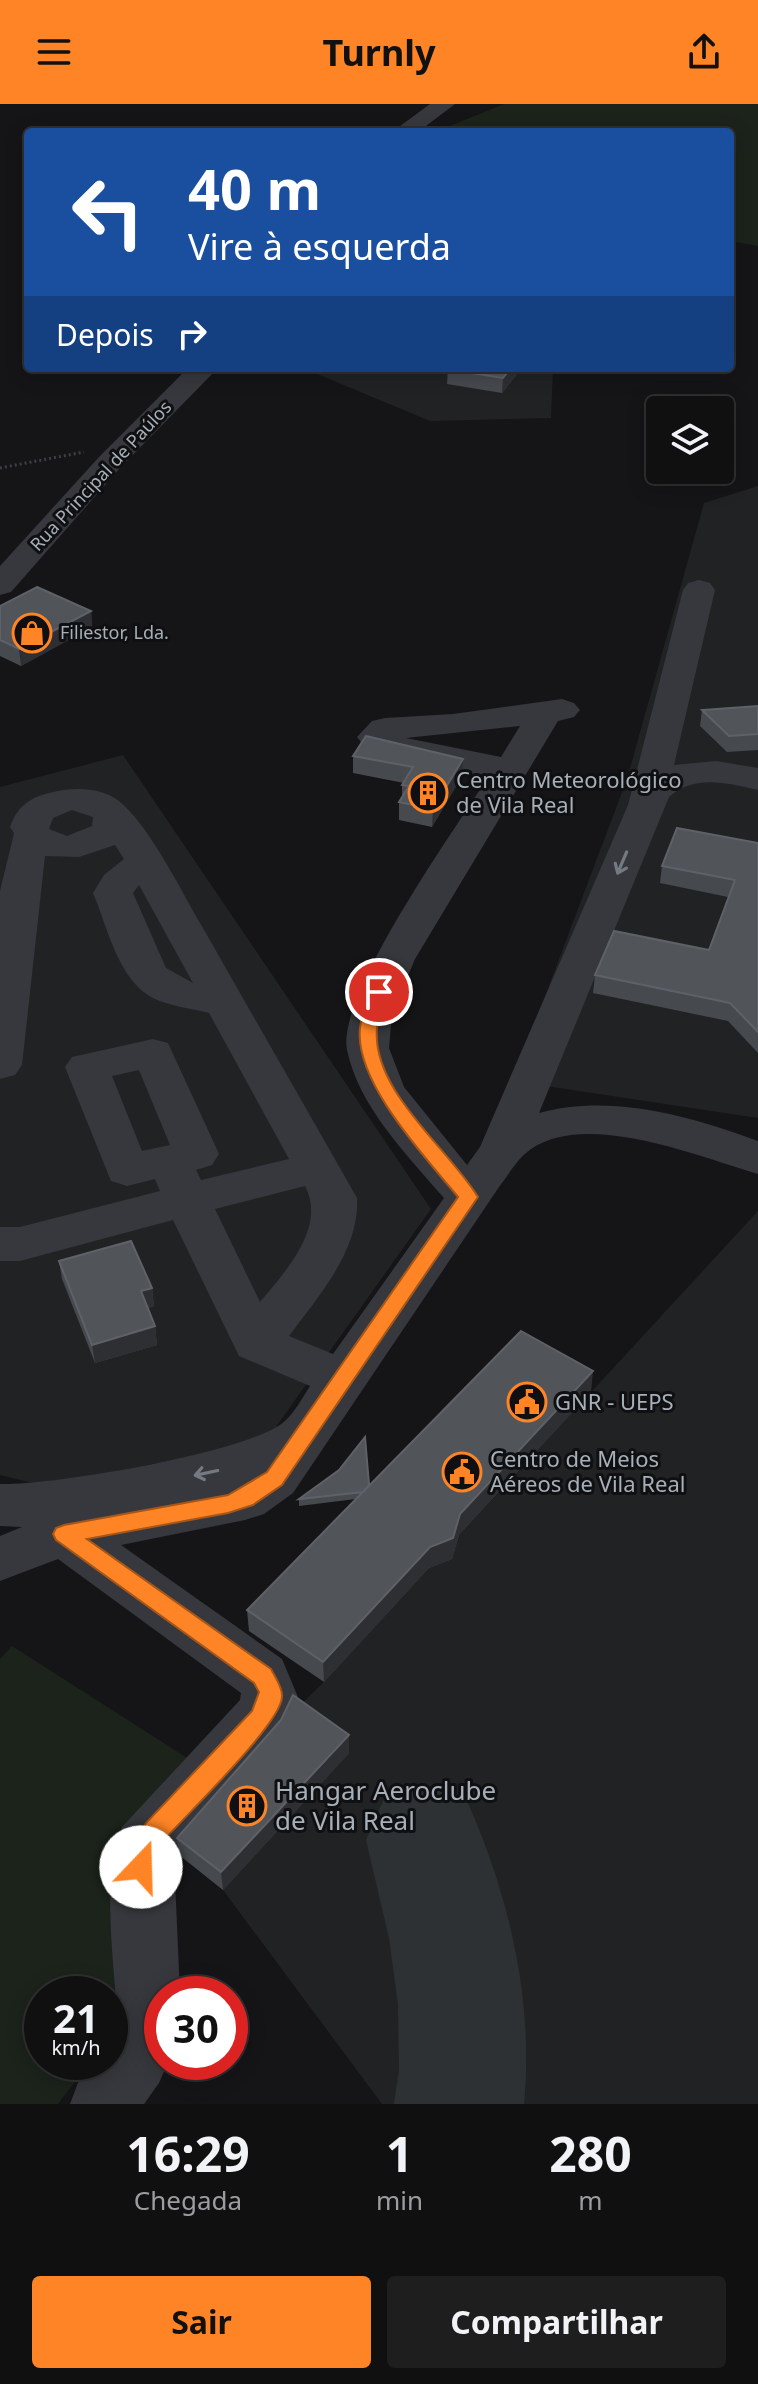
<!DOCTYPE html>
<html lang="pt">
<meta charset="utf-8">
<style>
:root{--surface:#101011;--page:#1e1e1f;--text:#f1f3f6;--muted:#9c9d9f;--line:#303031;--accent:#ff8425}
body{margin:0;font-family:"Noto Sans",sans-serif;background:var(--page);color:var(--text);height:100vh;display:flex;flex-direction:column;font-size:30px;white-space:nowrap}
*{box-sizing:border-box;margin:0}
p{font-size:26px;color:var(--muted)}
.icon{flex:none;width:44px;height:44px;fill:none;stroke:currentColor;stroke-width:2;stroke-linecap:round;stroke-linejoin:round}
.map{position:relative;height:2000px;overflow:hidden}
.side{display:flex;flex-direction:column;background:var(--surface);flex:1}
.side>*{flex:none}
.hud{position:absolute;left:24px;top:24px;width:710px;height:244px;border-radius:8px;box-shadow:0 4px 20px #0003,0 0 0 2px var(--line);background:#1a4fa0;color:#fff;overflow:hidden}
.tools{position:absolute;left:646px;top:292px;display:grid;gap:16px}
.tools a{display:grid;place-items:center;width:88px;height:88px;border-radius:8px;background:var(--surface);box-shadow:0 4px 20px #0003,0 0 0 2px var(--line);font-size:40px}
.speed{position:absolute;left:24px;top:1872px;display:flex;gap:16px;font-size:40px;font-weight:700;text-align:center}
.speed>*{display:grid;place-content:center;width:104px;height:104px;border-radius:50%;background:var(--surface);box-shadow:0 4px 20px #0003,0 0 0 2px var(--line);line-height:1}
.speed small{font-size:20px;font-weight:400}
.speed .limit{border:12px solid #d22;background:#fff;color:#111}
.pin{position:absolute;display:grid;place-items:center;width:68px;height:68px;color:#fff;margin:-34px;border:4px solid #fff;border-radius:50%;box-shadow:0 2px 8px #0007}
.me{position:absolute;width:88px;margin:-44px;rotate:21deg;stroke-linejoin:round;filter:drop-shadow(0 0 6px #0008)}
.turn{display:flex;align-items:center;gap:28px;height:168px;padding:0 32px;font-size:36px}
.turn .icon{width:104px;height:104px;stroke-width:2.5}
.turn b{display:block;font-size:56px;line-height:68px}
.then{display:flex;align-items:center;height:76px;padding:0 32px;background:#0003;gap:16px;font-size:30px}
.eta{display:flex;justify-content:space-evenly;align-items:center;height:136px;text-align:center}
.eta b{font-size:48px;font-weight:700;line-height:56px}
.cta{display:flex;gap:16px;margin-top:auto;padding:16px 32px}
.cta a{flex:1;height:92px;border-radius:8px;background:var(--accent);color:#111;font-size:32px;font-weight:700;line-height:92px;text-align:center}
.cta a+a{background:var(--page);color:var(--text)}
header{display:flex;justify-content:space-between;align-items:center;height:104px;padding:0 32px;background:var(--accent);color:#111;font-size:36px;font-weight:700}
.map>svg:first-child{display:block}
.built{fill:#212224}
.green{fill:#1b231b}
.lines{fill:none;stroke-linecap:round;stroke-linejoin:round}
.taxiway{fill:#2e3134;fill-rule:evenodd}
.path{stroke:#3c4044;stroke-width:3;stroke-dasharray:2 3;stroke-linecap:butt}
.minor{fill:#36383d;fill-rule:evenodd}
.wall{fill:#46494d}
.shaded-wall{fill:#2e2f33}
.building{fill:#515459;stroke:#5e6268;stroke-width:2}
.oneway{stroke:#747a81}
.route{fill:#ff8425;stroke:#a65618;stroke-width:2}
.labels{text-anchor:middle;stroke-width:6;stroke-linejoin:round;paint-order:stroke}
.far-street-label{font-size:18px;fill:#a6b0b9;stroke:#101012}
.far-poi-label{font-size:18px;fill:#a6b0b9;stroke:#101012;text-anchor:start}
.poi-label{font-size:22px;fill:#a6b0b9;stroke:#101012;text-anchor:start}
.near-poi-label{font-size:26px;fill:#a6b0b9;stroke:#101012;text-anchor:start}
</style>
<header><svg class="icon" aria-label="menu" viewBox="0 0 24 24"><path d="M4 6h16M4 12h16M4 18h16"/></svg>Turnly<svg class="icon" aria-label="share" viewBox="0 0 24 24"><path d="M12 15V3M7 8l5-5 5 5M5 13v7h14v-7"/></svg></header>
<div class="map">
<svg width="758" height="2000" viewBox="0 0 758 2000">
<rect width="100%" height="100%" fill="#151517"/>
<path class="built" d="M303 264H553L551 314 430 317Z
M758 382V1014L513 977 627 675 704 399Z
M123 651 431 1105 266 1337 54 1380H37L0 1371V683Z
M758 1107V2000H382L223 1786 161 1736 324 1578Z"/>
<path class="green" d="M504 0H758V142L730 137V28H435Z
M12 1542 195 1659 130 1906 110 1932V1890H42V1958H90L58 2000H0V1555Z"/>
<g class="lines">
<path class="taxiway" d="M425 1681 467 1697C509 1791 534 1897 524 2000H394L399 1966 398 1900 389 1834 366 1736 383 1697Z"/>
<path class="path" d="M0 364 84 348"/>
<path class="minor" d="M430 0H455L418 28H392Z
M188 264H218L119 365 11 488 0 491V462L99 353Z
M699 476 710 479 715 486 674 661 716 657 758 664V686C728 679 694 670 669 693L539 1009C610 989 691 1012 758 1037V1070C700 1053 587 1006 531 1045 517 1055 509 1070 499 1083L293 1389 264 1410 245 1416 121 1441 282 1555 298 1593 280 1632 174 1753 180 1890H162V1958H168L159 1979 144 2000H70L79 1976 94 1958H110V1936L118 1921C115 1865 100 1772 122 1723L240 1596 241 1589 58 1455 0 1477V1432L22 1423 0 1422V1380C49 1382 252 1348 285 1317 295 1308 303 1293 310 1282L239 1252 173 1116 20 1157H0V1123H20L160 1087 155 1075 127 1082 111 1077 65 963 72 953 153 935 168 939 219 1050 212 1061 196 1066 201 1076 289 1055 209 909C193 905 176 903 160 897 119 882 109 826 93 789L104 771 124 755 115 741 79 753 45 752 22 961 15 971 0 975V787L14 729 10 723C17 703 29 694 49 689 71 683 100 682 119 697 150 722 182 789 203 824 254 914 306 1004 357 1094 360 1146 318 1193 289 1232L333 1250 444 1094C407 1051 359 1003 347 946 336 891 455 726 488 673L369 648 357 633 372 617 385 614 453 610 562 595 574 599 580 606 574 613 558 617 415 855 392 910 389 944 404 983 467 1061 480 1043 628 701 683 486 688 479ZM520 622 501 653 406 634ZM72 706 93 713 92 722 67 732 49 725 53 714ZM139 781 193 879 166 864 133 789ZM139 966 170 1041 142 1047 112 972ZM305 1082C327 1123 285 1168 260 1198L215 1105Z"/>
</g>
<path class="wall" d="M448 264H522L502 289 447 280Z
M0 502 91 507 92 523 21 562 0 552Z
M758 602V646L727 648 700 622 702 606Z
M353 652 462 672 432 723 399 716V698L402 693V681L404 679 353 669Z
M758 739V949L728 917 593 889 595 871 709 846 728 793 660 779 662 762Z
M59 1157 152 1184 154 1202 148 1204 155 1222 157 1241 95 1259 62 1175Z
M591 1288 459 1431 452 1455 429 1464 324 1578 249 1527 247 1506 356 1395 299 1402V1395L369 1381Z
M349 1631V1649L223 1786 179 1751 177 1734Z"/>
<path class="shaded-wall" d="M511 264H522L502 289 503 274Z
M91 507 92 523 21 562 19 545Z
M463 655 462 672 432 723 433 705Z
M152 1184 154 1202 143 1205 141 1187Z
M155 1222 157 1241 95 1259 92 1241Z
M593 1267 591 1288 459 1431 452 1455 429 1464 324 1578 323 1558Z
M349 1631V1649L223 1786 221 1768Z"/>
<path class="building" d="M448 264H511L503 274 447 265Z
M37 483 91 507 19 545 0 536V502Z
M758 602V630L729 632 702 606Z
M366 632 463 655 433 705 399 698 409 682 402 681 413 663 353 652Z
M677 724 758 739V928L730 899 595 871 614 827 709 846 735 776 662 762Z
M131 1137 152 1184 141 1187 155 1222 92 1241 59 1157Z
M521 1227 593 1267 460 1410 453 1434 430 1443 323 1558 247 1506Z
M365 1333 369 1381 363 1388 299 1395 339 1366Z
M293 1591 349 1631 221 1768 177 1734 281 1616Z"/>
<defs><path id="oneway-shaft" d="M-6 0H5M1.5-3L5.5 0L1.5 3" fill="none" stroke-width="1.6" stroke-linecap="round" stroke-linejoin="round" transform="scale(2)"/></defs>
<g class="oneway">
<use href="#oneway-shaft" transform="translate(622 759) rotate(113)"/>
<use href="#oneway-shaft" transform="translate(206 1369) rotate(168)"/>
</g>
<path class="route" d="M379 883 387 888C384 900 378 913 377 924 371 986 449 1045 478 1093L282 1381 253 1401 228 1409 87 1435 271 1565C275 1573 283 1584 282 1593 281 1620 186 1711 164 1736L156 1747 150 1772 141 1775 132 1772 129 1763 132 1743 146 1719 252 1607 259 1588 254 1579 56 1436 53 1430 56 1424 64 1421 228 1391 267 1368 458 1093C426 1054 354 978 360 924 361 912 367 900 370 888Z"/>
<defs>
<g id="shop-ring" transform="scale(2)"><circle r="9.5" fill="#101012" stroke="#ff8425" stroke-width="1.5"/><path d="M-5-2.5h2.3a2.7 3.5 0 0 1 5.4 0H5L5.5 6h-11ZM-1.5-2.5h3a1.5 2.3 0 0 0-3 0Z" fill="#ff8425"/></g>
<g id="building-ring" transform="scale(2)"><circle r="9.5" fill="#101012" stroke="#ff8425" stroke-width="1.5"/><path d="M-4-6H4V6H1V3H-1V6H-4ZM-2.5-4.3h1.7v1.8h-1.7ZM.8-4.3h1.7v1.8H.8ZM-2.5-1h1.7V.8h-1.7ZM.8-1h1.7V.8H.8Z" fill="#ff8425"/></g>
<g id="civic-ring" transform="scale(2)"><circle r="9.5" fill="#101012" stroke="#ff8425" stroke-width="1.5"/><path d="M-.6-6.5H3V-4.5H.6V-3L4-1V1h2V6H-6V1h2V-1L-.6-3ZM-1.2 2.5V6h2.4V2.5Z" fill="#ff8425"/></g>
</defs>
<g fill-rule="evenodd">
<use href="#shop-ring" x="32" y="529"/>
<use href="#building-ring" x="428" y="689"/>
<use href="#civic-ring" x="527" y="1298"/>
<use href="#civic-ring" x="462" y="1368"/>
<use href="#building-ring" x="247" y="1702"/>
</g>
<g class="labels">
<g class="far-street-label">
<text transform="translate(101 372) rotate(-47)" y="6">Rua Principal de Paúlos</text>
</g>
<g class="far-poi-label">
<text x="60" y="535">Filiestor, Lda.</text>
</g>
<g class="poi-label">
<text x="456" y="684">Centro Meteorológico<tspan x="456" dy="25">de Vila Real</tspan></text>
<text x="555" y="1306">GNR - UEPS</text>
<text x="490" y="1363">Centro de Meios<tspan x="490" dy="25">Aéreos de Vila Real</tspan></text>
</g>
<g class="near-poi-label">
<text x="275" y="1696">Hangar Aeroclube<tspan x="275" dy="30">de Vila Real</tspan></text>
</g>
</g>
</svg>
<div class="tools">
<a><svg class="icon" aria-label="layers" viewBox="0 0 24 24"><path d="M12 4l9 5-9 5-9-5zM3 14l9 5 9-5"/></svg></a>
</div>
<div class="speed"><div>21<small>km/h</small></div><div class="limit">30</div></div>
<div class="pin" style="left:379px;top:888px;background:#d93025"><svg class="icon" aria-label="arrive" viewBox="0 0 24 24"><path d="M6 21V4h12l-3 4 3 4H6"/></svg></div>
<svg class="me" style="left:141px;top:1763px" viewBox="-20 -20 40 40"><circle r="19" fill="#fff"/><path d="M0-13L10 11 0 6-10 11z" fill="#ff8425"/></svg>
<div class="hud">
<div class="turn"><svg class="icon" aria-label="left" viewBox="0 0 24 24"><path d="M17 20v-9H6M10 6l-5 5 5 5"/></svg><div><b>40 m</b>Vire à esquerda</div></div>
<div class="then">Depois<svg class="icon" aria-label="right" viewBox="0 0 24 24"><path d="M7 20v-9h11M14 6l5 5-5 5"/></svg></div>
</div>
</div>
<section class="side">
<div class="eta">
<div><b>16:29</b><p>Chegada</p></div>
<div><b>1</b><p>min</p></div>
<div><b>280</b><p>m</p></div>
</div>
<div class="cta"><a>Sair</a><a>Compartilhar</a></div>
</section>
